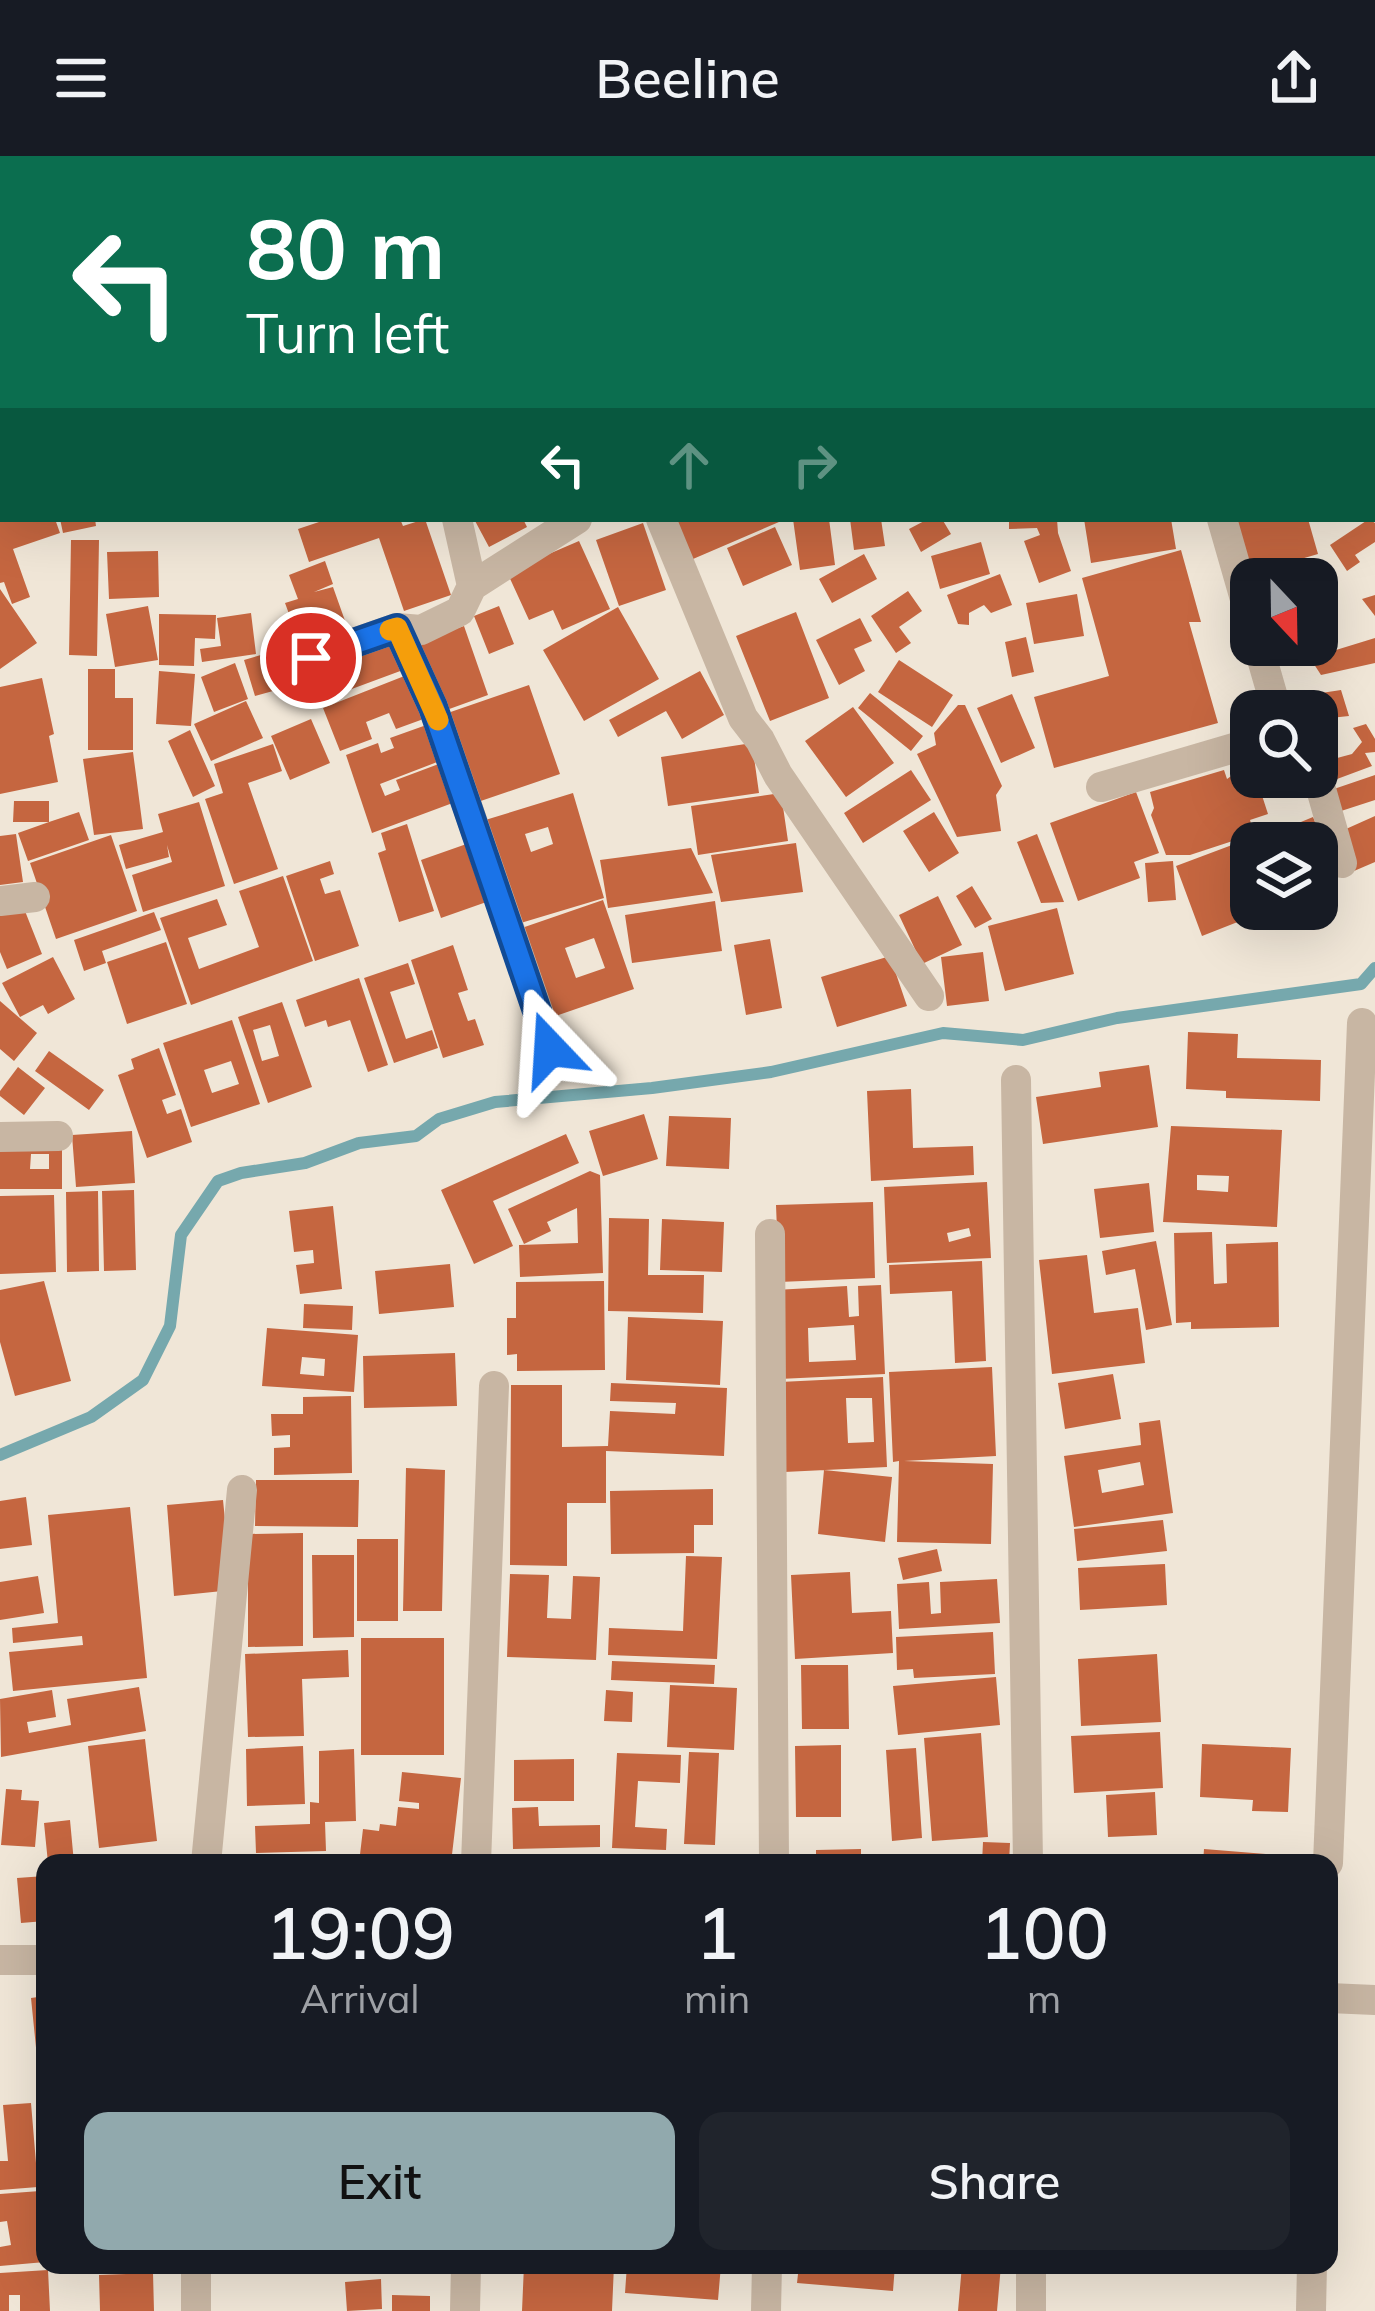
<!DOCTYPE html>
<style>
:root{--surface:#171b24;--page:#20242c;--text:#f1f3f6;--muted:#9ea1a6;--accent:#91a9ad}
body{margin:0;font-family:Mulish,sans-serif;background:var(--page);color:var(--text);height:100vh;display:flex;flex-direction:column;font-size:45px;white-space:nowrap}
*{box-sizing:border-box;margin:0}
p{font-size:39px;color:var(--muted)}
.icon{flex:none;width:66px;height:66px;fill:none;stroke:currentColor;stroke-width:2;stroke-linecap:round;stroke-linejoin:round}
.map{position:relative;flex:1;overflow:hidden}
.drawer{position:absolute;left:36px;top:1698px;width:1302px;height:420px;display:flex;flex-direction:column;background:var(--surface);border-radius:24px;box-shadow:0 12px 48px #0002}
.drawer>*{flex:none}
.banner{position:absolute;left:0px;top:0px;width:1377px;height:366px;box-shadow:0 12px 48px #0002;background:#0b6e4f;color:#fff;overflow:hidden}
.needle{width:78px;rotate:158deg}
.tools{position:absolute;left:1230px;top:402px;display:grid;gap:24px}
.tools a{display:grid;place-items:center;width:108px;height:108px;border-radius:24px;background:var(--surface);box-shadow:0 12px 48px #0002;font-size:60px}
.pin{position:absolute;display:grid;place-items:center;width:102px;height:102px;color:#fff;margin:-51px;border:6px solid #fff;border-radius:50%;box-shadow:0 3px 12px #0007}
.me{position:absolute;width:132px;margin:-66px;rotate:340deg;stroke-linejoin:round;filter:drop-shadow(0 0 9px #0008)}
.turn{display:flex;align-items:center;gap:42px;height:252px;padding:0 48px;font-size:54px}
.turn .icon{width:156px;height:156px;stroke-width:2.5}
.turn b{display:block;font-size:84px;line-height:102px}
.lanes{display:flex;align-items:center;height:114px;padding:0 48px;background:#0003;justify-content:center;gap:60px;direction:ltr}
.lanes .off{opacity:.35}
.eta{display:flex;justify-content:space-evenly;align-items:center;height:204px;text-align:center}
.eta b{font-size:72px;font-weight:600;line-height:84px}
.cta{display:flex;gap:24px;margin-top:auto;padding:24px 48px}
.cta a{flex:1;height:138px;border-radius:24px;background:var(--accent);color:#111;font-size:48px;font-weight:600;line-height:138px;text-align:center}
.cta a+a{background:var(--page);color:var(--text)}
header{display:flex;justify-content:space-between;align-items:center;height:156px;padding:0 48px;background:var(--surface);font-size:54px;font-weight:600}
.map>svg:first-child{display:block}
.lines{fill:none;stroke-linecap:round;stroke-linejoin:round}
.stream{stroke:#76a8ad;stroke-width:12}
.building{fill:#c56640;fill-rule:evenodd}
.minor{stroke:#c8b6a3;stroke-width:30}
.route-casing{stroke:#114b97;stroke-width:30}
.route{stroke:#1a73e8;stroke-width:21}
.slow{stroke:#f59e0b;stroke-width:21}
</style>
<header><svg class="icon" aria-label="menu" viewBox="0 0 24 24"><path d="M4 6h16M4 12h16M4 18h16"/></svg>Beeline<svg class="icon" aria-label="share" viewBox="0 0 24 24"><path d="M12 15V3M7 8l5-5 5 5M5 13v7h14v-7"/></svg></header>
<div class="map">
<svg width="1375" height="2155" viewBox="0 0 1375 2155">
<rect width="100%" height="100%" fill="#f0e6d7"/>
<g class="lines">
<path class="stream" d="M0 1299 91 1261 143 1224 170 1170 181 1079 218 1025 241 1017 305 1007 359 987 416 980 439 963 495 946 652 932 771 916 943 877 1023 884 1117 862 1361 828 1375 812"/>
</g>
<path class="building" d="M0 363H55L60 377 13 393 30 441 12 448 4 426 0 427Z
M60 363H95L96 370 63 377Z
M318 363H400L403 370 425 363 451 439 404 455 379 382 309 406 298 373 319 366Z
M474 363H523L527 371 489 391Z
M676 363H786L693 403Z
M793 363H829L835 409 800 414Z
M850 363H881L885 390 854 394Z
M928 363H942L951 378 921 396 909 373Z
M1009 363H1057L1058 377 1071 415 1039 427 1024 385 1040 379 1037 372 1009 373Z
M1084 363H1171L1176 393 1091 407Z
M1235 363H1308L1318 398 1270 412 1274 423H1248Z
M1369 363 1375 367V386L1355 399 1360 406 1347 415 1330 389Z
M643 367 666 434 619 450 596 384Z
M775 371 792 409 743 430 727 392Z
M71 384H99L97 500 69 499Z
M579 385 610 453 562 474 553 454 529 464 507 416Z
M981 386 990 418 940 433 931 400Z
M1181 394 1201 466H1189L1218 567 1054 612 1034 541 1109 520 1082 422Z
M158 395 159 441 109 443 107 396Z
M864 398 877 423 832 447 819 423Z
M325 405 333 428 314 436 333 431 349 476 302 493 285 447 298 443 289 419Z
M1000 418 1012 449 991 457 984 449 969 457V469L958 468 947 439Z
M1321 420 1335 461 1317 467V422Z
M0 433 37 487 0 513Z
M908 435 922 455 899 471 911 487 896 497 871 460Z
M1077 438 1084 480 1034 488 1026 447Z
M1375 439V460L1362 443Z
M148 450 158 504 115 511 106 458Z
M499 450 514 488 489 498 474 460Z
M618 451 659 523 584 565 543 494Z
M796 456 829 542 770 565 736 480Z
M251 457 256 498 202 506 200 493 221 490 217 462Z
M159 458 216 459 215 483 195 482 194 510 159 509Z
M860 462 872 485 854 493 865 515 839 529 816 484Z
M464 470 488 539 441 556 417 486Z
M390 478 403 514 322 544 309 508Z
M1026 481 1034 516 1012 521 1005 486Z
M1375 482V507L1321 519 1310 502Z
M298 488 309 525 255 540 244 504Z
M1266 489H1301V490L1270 501Z
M899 504 953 539 932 571 878 536Z
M235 507 248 543 214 556 201 521Z
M88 513H115V542H133V594H88Z
M159 515 195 518 191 570 156 568Z
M700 515 724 559 682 583 666 555 618 581 609 564Z
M412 517 429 561 396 573 389 557 366 566 372 583 340 595 323 552Z
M42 522 54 578 49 580 58 626 0 638V531Z
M529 529 560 618 469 649 439 560Z
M1341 534 1349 560 1321 563 1329 588 1317 592V555H1301L1295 541Z
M870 537 923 580 911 595 858 552Z
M1012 538 1035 592 1001 607 977 552Z
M246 545 263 582 211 605 194 568Z
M958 549H965L1002 630 996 639 1001 675 957 681 917 598 936 589 934 577Z
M853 551 894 607 846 641 805 585Z
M311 563 330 607 290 624 271 580Z
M432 567 445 603 380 628 385 640 400 634 396 624 444 606 458 645 372 677 346 599 378 587 381 597 394 592 390 582Z
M1366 568 1375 583V596L1365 597 1372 610 1329 626 1326 605 1352 598 1362 586 1353 572Z
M190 574 215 630 193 641 168 585Z
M752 587 759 637 668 650 661 601Z
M273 588 282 615 248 627 278 713 234 728 205 643 223 637 214 608Z
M133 596 143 673 94 679 83 603Z
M1251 606V621H1256L1268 658 1250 664 1254 678 1190 699H1166L1151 659 1154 652 1150 636 1224 614 1227 623Z
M911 614 931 644 863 687 844 657Z
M1375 619V644L1338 656 1331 634Z
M1136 636 1159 697 1134 706 1140 722 1078 745 1050 667Z
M573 637 604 742 514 769 482 665ZM548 671 553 688 531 696 525 678Z
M781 637 788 685 698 699 691 650Z
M14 645H49V666L79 656 89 684 28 705 18 677 49 666H13Z
M199 646 225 730 143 756 132 719 172 706 167 689 169 701 126 713 119 689 163 676 158 658Z
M934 656 959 697 929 716 903 675Z
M1375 660V706L1354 715 1337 677Z
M1313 661 1324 687 1317 690V687H1251V717L1247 719 1236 693Z
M407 668 434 755 399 766 378 697 386 694 381 677Z
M16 678 23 726 0 729V680Z
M1037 678 1064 746 1041 747 1017 686Z
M111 679 137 755 56 783 30 707Z
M475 685 495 743 441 762 421 704Z
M796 687 803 736 721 746 711 699Z
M1232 689 1251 740V753H1256L1258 758 1202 780 1176 710Z
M691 692 713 737 608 752 600 704Z
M1327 693 1339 719 1317 729V698Z
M330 705 334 718 320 723 325 738 340 734 359 790 315 805 286 720Z
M1173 705 1176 744 1148 746 1145 707Z
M283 720 313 805 191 849 160 762 217 743 227 769 188 782 199 813 259 791 239 735Z
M972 730 992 763 975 772 956 740Z
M938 740 962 789 922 808 899 759Z
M603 744 634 833 544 864 513 775ZM594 782 605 812 576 822 565 792Z
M715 745 722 795 632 807 625 759Z
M23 750 42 798 7 813 0 796V760Z
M1057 752 1074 818 1005 835 988 770Z
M154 756 161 774 102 795 106 807 84 815 74 784Z
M770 783 782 852 746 859 734 789Z
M166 786 187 848 127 868 107 806Z
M453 789 468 834 458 837 468 865 475 863 484 889 443 902 411 804Z
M983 796 989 845 947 850 941 801Z
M890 800 907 850 837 871 821 821Z
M53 801 75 843 48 858 43 849 20 861 2 827Z
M408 807 415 828 390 836 406 883 432 874 438 892 394 907 364 822Z
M359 822 388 909 368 916 350 864 328 871 326 864 305 871 296 844Z
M0 845 37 877 14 905 0 893Z
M282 846 312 931 268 947 238 861ZM270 869 279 900 262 905 253 874Z
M232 864 260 948 191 971 163 887ZM231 905 239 928 212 937 204 914Z
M1188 876 1238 878 1237 902 1321 904 1320 945 1226 942V935L1186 933Z
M159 892 176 939 162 944 167 958 181 953 192 986 147 1002 118 919 134 913 131 903Z
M49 895 104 934 89 954 35 915Z
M1149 909 1158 971 1043 988 1036 941 1101 931 1099 916Z
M18 911 45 932 24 959 0 940V935Z
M911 933 913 992 973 990 974 1019 871 1025 867 935Z
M644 958 658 1003 603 1020 589 975Z
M669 960 731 962 729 1013 666 1010Z
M1171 970 1282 974 1277 1071 1163 1066ZM1197 1019 1229 1020 1228 1036 1197 1034Z
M132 975 135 1027 76 1031 72 979Z
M566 978 579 1007 493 1045 513 1090 474 1108 441 1034Z
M0 985H62V1033H0ZM31 998H49V1013H30Z
M590 1015 600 1019 603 1117 520 1121 519 1089 578 1087 577 1052 547 1066 551 1075 524 1088 508 1053Z
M987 1026 991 1102 887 1107 884 1031ZM969 1072 971 1080 949 1086 947 1077Z
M1149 1027 1154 1076 1100 1082 1094 1033Z
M134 1034 136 1114 104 1115 102 1035Z
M98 1035 99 1115 67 1116 66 1036Z
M54 1039 56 1116 0 1118V1040Z
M873 1046 875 1122 779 1126 776 1049Z
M333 1050 342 1133 300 1138 296 1109 314 1107 313 1094 294 1096 289 1055Z
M609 1062 649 1063 648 1119H704L703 1157 608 1155Z
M662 1063 724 1066 722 1116 660 1114Z
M1212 1076 1214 1128 1227 1127 1226 1088 1278 1086 1279 1171 1191 1173V1166L1176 1167 1174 1077Z
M1156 1085 1172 1169 1146 1174 1135 1113 1106 1119 1102 1095Z
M1087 1099 1094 1157 1138 1152 1145 1207 1052 1218 1039 1104Z
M982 1105 986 1205 955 1207 952 1135 890 1138 889 1109Z
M450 1108 454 1151 379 1158 375 1115Z
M44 1125 71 1225 15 1240 0 1186V1134Z
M604 1125 605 1214 517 1215V1198L507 1199V1162H516V1126Z
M881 1129 885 1218 779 1223 775 1134 847 1130 849 1161 859 1160 858 1130ZM854 1169 856 1204 809 1206 808 1172Z
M304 1148 353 1150 352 1174 303 1172Z
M628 1161 723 1165 720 1229 626 1224Z
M267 1172 358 1179 354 1236 262 1230ZM302 1201 325 1203 324 1220 300 1218Z
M455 1197 457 1250 364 1252 363 1200Z
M992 1211 996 1300 904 1305 993 1308 991 1388 897 1386 899 1305 893 1306 889 1216Z
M1113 1218 1121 1263 1065 1273 1058 1227Z
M883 1221 887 1311 784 1316 780 1226ZM846 1242H872L874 1286 848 1287Z
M611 1227 727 1232 724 1300 606 1295V1347H567V1410L510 1409 511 1229H562V1291L608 1290 610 1255 675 1258 676 1247 610 1245Z
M351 1240 352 1317 274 1319V1292L290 1291V1279L272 1280 271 1258H303V1241Z
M1160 1264 1173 1357 1074 1371 1064 1300 1141 1289 1139 1267ZM1140 1306 1144 1329 1102 1337 1098 1314Z
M406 1312 445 1314 442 1455H403Z
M824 1314 892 1321 885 1386 818 1378Z
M256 1324H359L358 1371 255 1370Z
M713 1333V1369H694V1397L611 1398 610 1335Z
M26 1341 32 1389 0 1393V1345Z
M223 1344 232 1434 174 1440 167 1349Z
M130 1351 147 1522 13 1535 9 1496 83 1489 82 1480 13 1487 12 1472 58 1467 48 1359Z
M1163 1364 1167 1395 1077 1405 1074 1373Z
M303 1377V1490L248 1491V1378Z
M357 1383H398V1465H357Z
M937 1393 942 1415 903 1424 898 1402Z
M312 1399H354V1481L313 1482Z
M686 1400 722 1401 717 1503 608 1499 609 1472 683 1475Z
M1165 1408 1167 1449 1080 1454 1078 1412Z
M850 1416 852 1457 891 1455 893 1497 795 1503 791 1419Z
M510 1418 549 1419 547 1462 571 1463 573 1420 600 1421 596 1504 507 1501Z
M38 1420 44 1457 0 1464V1426Z
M997 1423 1000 1467 899 1473 897 1428 929 1426 931 1458 941 1457 940 1426Z
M993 1476 995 1518 914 1522 913 1513 897 1514 896 1481Z
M361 1482H444V1599H361Z
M348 1494 349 1521 302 1523 304 1580 248 1581 245 1498Z
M1157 1498 1161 1566 1081 1570 1078 1503Z
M612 1505 715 1509 714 1528 611 1524Z
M801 1509H848L849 1573H802Z
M996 1521 1000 1569 898 1579 893 1530Z
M670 1529 737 1532 734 1594 667 1591Z
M139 1531 146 1575 1 1601 0 1543 52 1534 56 1561 27 1566 29 1577 71 1569 67 1543Z
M606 1534 633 1536 632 1566 604 1565Z
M1160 1576 1163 1632 1074 1637 1071 1580Z
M981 1577 988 1681 932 1685 924 1582Z
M145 1583 157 1685 99 1692 88 1590Z
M1202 1588 1291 1592 1288 1656 1252 1655 1253 1644 1200 1641Z
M841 1589V1661H796L795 1590Z
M303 1590 305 1648 247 1650 246 1593Z
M916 1592 922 1682 892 1685 886 1594Z
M354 1593 356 1665 325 1666 326 1695 256 1697 255 1670 310 1668V1646L319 1647V1595Z
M689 1596 719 1597 715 1689 684 1688Z
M617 1597 681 1599 680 1627 638 1625 635 1671 667 1673 666 1694 612 1692Z
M574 1603V1645H514V1604Z
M402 1616 461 1622 451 1707H359L363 1673 379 1675 380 1668 396 1670 398 1651 419 1653V1647L399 1645Z
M6 1633 22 1634 21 1644 39 1645 35 1691 1 1689Z
M1155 1636 1157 1679 1108 1681 1106 1639Z
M538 1651 539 1670 600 1669V1691L513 1693 512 1652Z
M70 1664 74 1707H48L44 1667Z
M983 1686 1010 1687 1009 1707H982Z
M861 1693V1707H816V1694Z
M1204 1693 1290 1700V1707H1203Z
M615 1700 705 1703V1707H615Z
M45 1720V1765L21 1767 17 1722Z
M45 1840V1940L41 1941 31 1842Z
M31 1947 38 2031 0 2034V2005H8L3 1949Z
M40 2035 45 2106 0 2110V2091L11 2089 7 2065 0 2066V2038Z
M66 2109H113V2112L67 2118Z
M524 2109H614L612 2155H522Z
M627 2109H649V2111L660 2112 661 2109H721L718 2144 625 2137Z
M799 2109H895L893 2135 797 2127Z
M962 2109H1001L997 2155H958Z
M48 2114 50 2155H20V2139H9V2155H0V2117Z
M153 2117 154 2155H100L99 2119Z
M381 2123 382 2153 347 2155 345 2126Z
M392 2139 430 2140V2155H392Z"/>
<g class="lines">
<path class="minor" d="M374 0 375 3
M1374 125 1375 124
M457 363 472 430 577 363
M661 363 743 562 760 584 778 619 929 840
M1222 363 1251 464
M472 430 460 455 421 474 397 472 433 551 551 893
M1258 489 1277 555
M311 502 397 472
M1317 619 1342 707
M1101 631 1251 587
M0 745 35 741
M1016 924 1028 1707
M0 981 58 980
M770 1078 774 1707
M206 1707 242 1334
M476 1707 494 1230
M1328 1707 1362 867
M0 1804H45
M1329 1842 1375 1844
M1031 2109V2155
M196 2155V2109
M465 2155 466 2109
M766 2155 767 2109
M1311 2155 1312 2109"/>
</g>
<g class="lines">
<g class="route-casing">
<path id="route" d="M311 502 397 472 433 551 550 893"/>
</g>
<use href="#route" class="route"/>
<path class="slow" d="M390 474 397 472 438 564"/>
</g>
</svg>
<div class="tools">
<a><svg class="needle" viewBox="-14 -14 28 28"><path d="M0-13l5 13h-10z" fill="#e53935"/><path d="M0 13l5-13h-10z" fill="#9ea1a6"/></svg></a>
<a><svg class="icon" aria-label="search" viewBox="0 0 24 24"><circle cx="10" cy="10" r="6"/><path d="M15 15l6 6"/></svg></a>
<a><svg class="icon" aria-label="layers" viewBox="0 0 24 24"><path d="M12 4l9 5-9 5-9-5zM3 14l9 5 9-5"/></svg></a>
</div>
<div class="pin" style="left:311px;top:502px;background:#d93025"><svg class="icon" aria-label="arrive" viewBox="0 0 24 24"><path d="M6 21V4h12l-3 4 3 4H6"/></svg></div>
<svg class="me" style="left:550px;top:893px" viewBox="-20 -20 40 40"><path d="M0-17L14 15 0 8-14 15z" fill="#1a73e8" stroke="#fff" stroke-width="4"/></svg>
<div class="banner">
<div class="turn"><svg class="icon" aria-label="left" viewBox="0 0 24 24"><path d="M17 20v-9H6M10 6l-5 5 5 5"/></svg><div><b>80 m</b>Turn left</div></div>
<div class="lanes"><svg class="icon" aria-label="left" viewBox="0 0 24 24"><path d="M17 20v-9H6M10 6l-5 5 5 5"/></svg><svg class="icon off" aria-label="ahead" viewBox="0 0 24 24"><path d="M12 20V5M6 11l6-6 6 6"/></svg><svg class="icon off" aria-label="right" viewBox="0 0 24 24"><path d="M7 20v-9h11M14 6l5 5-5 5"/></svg></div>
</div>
<section class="drawer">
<div class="eta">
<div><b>19:09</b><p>Arrival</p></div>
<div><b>1</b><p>min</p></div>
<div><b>100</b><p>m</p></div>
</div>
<div class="cta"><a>Exit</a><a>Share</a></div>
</section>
</div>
